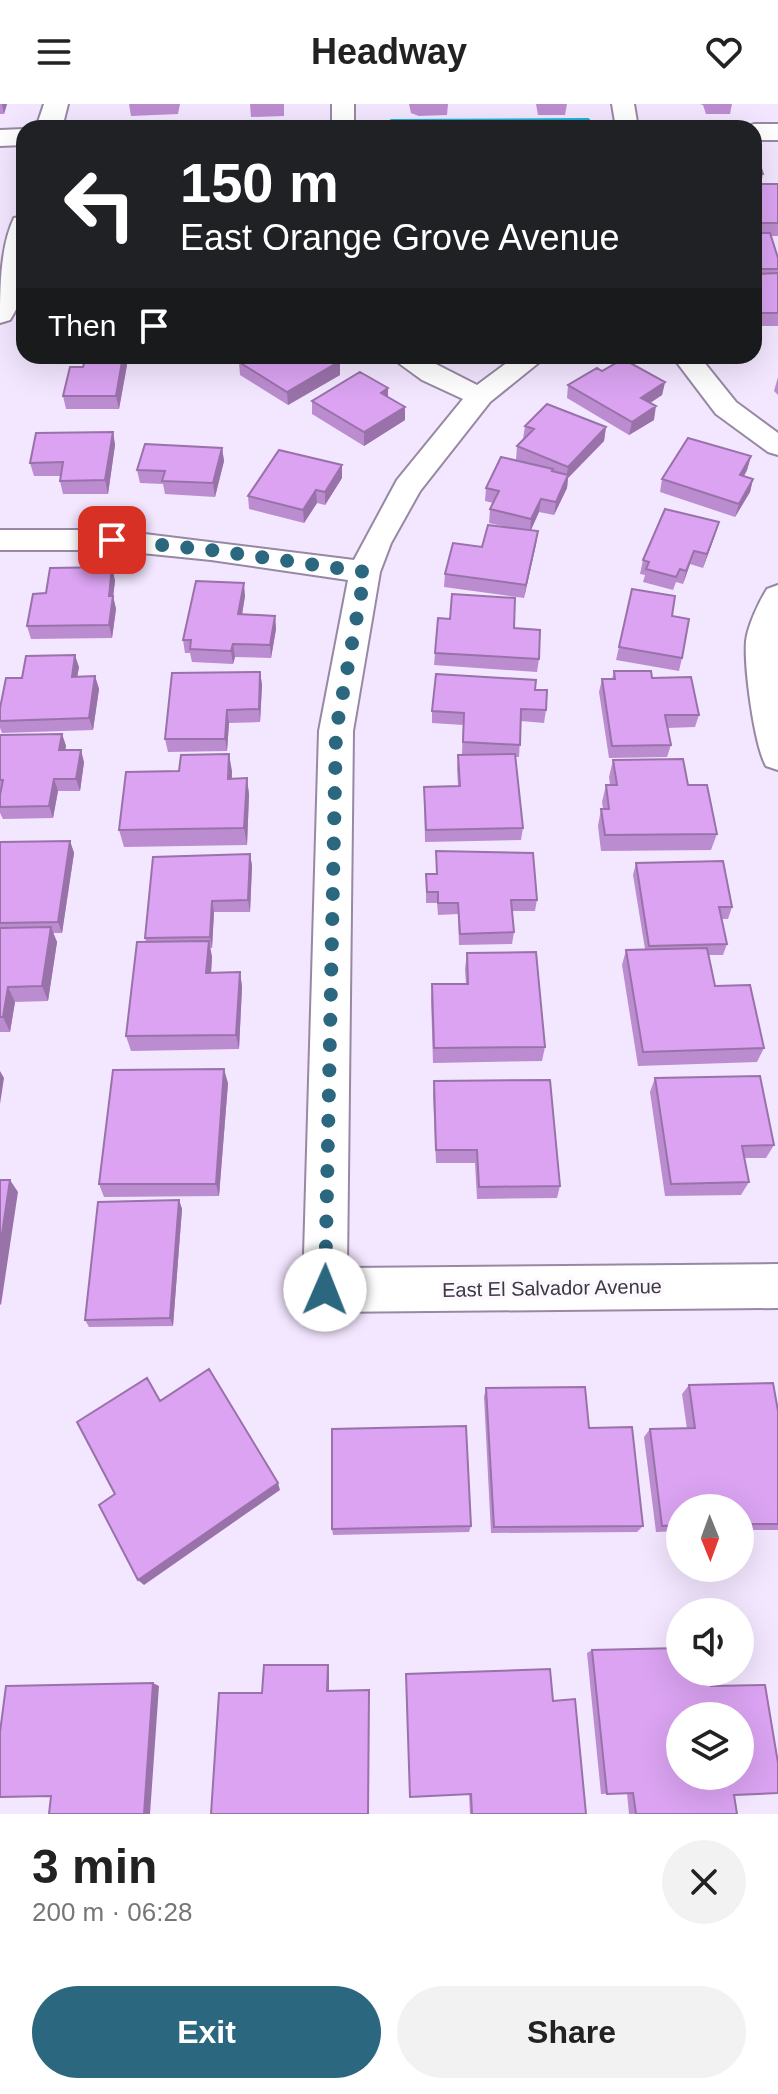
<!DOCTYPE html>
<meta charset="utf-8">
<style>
:root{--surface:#fff;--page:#f2f2f2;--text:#222;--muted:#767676;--accent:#2b687f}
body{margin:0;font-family:Arial,sans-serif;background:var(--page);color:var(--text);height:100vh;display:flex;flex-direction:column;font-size:30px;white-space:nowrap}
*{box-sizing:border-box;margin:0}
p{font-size:26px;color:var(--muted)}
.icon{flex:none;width:44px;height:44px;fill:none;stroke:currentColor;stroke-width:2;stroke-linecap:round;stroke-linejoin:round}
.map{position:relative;height:1710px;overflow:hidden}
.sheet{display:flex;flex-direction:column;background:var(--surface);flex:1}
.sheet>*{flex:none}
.hud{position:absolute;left:16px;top:16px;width:746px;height:244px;border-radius:24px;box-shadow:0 8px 32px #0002;background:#202124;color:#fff;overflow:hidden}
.needle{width:52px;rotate:179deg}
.tools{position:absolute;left:666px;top:1390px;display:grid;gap:16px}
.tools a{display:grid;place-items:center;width:88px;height:88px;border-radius:50%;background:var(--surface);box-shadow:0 8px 32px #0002;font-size:40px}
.pin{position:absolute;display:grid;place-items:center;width:68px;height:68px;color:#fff;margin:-34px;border-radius:16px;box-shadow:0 4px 12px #0006}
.me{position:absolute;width:88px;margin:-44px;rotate:1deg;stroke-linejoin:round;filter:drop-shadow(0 0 6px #0008)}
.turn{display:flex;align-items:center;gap:28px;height:168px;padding:0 32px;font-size:36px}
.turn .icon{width:104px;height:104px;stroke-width:2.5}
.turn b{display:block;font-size:56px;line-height:68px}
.then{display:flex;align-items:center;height:76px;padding:0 32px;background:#0003;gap:16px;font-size:30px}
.round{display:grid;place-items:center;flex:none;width:84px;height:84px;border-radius:42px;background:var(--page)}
.summary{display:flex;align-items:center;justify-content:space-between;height:136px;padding:0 32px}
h1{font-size:48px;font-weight:800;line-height:60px}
.primary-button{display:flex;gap:16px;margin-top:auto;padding:16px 32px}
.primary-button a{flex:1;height:92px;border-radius:48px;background:var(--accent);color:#fff;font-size:32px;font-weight:800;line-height:92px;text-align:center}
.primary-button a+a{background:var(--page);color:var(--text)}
header{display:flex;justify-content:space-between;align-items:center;height:104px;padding:0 32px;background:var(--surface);font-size:36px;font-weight:800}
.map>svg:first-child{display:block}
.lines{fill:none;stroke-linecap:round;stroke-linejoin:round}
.stream{fill:#1ab3d5;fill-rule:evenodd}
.street-casing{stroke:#9788a4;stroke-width:4}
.secondary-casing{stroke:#9788a4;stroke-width:4}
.street{fill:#fff;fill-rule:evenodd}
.secondary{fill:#fff;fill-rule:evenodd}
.wall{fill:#bc8cd0}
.shaded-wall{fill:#9972a9}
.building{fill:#dba3f2;stroke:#9972a9;stroke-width:2;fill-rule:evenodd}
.route{stroke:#2b687f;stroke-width:14;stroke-dasharray:0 25.2}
.labels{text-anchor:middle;stroke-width:7;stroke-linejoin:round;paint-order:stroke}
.street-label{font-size:20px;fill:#3e3744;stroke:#fbf8fe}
</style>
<header><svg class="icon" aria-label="menu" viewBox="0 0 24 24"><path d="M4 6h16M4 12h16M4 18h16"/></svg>Headway<svg class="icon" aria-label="heart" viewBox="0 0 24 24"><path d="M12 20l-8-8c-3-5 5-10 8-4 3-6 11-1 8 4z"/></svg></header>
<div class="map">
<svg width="778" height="1710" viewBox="0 0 778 1710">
<rect width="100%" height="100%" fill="#f3e6ff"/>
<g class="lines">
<path class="stream" d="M588 14 590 15V17L391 19 388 17 391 15Z
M299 16 302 18 301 19 106 21 103 19 106 17Z"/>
<g class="street-casing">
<path id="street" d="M332 0H354V24H332Z
M612 0H634L638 24H616Z
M389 252H420L477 281 516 252H547L490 298 420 387 391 439 380 468 353 627 347 1164 778 1160V1204L325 1208 309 1201 303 1186 319 627 348 476 211 456 112 446H0V426H112L354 456 397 376 463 295 422 276Z
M672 252H699L736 298 778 329V351L768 348 716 310Z
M778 481V666L766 662C754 640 744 563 746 537 748 521 759 498 767 485Z"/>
</g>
<g class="secondary-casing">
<path id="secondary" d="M44 0H68L62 24H36Z
M754 20H778V36H754V24H744Z
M24 25V41L0 42V26Z
M24 112C24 144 30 188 10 216L0 219C0 186 0 143 14 114Z"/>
</g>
<use href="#street" class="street"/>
<use href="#secondary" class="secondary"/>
</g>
<path class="wall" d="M0 0H7L4 10H0Z
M129 0H180L178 10 131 12Z
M250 0H284V12L251 13Z
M409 0H448L447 11 419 12 411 9Z
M536 0H567L565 11H538Z
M700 0H732L730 10H706L703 1Z
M754 45 763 70 761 80H778V132H771L778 154V222H756L754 217Z
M86 252H125L127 261 119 305H66L63 292 83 263Z
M239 258 340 271 288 301 240 271Z
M602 267 665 278 662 291 650 299 654 316 629 331 567 294 568 281Z
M778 273V291L774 287Z
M388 284V293L405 316 364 342 312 310V297Z
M525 322 606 323 604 337 568 374 567 384 554 411 539 408 531 426 536 440 524 494 444 483 445 470 511 424 489 419 490 405 493 399 485 397 486 384 521 358 516 356 517 342 523 335Z
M113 328 115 341 108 390H63L60 377 61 372H34L30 359Z
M222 344 224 357 215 393 165 390 163 380 140 379 137 366Z
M751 352 747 366 744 372 753 375 750 388 735 413 660 388 662 375Z
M342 361V374L325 401 317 399 304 419 249 405 248 392Z
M715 431 703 464 690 460 683 480 676 478 673 486 643 478 645 471 640 470 643 456Z
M112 463 115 477 113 492 116 505 112 534 31 535 27 522 46 489Z
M632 485 672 512 682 554 679 567 616 556Z
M245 492 242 510 275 512 276 525 271 554 235 553 233 560 192 558 190 549H185L183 536Z
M435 549 539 555 537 568 434 561Z
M79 563 77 573 95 572 99 585 93 626 2 629 0 624V604L22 574Z
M614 567 652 574 699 611 695 623 667 624 671 641 667 653 609 654 599 588 602 575H612Z
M260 568 262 581 260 618 229 619 227 647 168 648 165 635Z
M535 586 546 606 544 619 521 617 519 653H516L523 724 521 736 425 738 424 683 458 682 457 664 458 651H477L462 650 463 621 432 619V607Z
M62 630 66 642 65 646 84 658 80 687H58L53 714 3 715 0 709V631Z
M613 656 688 681 717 730 711 746 601 747 598 722 601 705H603L602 698 606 681H610L609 673Z
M232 667V675L247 674 249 691 247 741 124 743 119 726Z
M70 737 74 749 62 829H53L57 838 48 897 15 898 10 928H0V738Z
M436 747 537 796 535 807H512L514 828 512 840 459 841 458 810 438 811 437 799H426V770H436Z
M250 750 252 762 250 808H214L212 844H210L212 853 211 869 240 868 242 883 239 945 131 947 126 932 146 838 145 834Z
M636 759 732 803 728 815H722L727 840 723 851H708L715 882 764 944 757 958 638 962 622 861 626 846 645 845 633 771Z
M467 849 545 943 542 957 433 959 431 895 432 880H466L465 865Z
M655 974 774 1041 766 1054H744L749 1078 741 1091 665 1092 650 988Z
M434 977 560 1082 557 1094 477 1095 475 1059H436L433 991Z
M228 979 219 1092 104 1093 99 1080Z
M179 1096 182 1105 173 1222 89 1223 85 1216Z
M689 1281 778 1307V1426H740V1404H680V1427L656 1428 644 1333 650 1325H687L682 1290Z
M486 1284 589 1324 643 1422 637 1428 491 1429 484 1293Z
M471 1422 469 1428 333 1431 332 1425Z
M592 1546 711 1582 734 1691 737 1710H629L627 1689 601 1690 587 1549Z
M553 1597 586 1710H470L469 1690Z"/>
<path class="shaded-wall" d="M2 0H7L4 10Z
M123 252H125L127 261 119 305 116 292Z
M340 257V271L288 301 287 288Z
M665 278 662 291 638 307 641 294Z
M388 284V298L381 289Z
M656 302 654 316 629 331 632 318Z
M405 303V316L364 342V328Z
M606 323 604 337 568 374 567 384 554 411 556 398 566 376 568 363Z
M113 328 115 341 108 390 105 376Z
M222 344 224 357 215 393 213 379Z
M751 352 747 366 737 385 740 371Z
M342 361V374L325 401V388Z
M753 375 750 388 735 413 739 400Z
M316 386 317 399 304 419 303 406Z
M541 395 539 408 530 428 531 415Z
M719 418 715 431 703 464 707 450Z
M538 427 536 440 524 494 526 481Z
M694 447 690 460 683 480 686 467Z
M112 463 115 477 113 494V492L116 505 112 534 109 521V492Z
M244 479 245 492 240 523 238 510Z
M275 512 276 525 271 554 270 541Z
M233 540 235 553 233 560 231 547Z
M75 551 79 563 75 585 72 573Z
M260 568 262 581 260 618 259 605Z
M95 572 99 585 93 626 89 614Z
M227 606 229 619 227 647 225 635Z
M62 630 66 642 63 658 59 646Z
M81 646 84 658 80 687 76 675Z
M229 650 232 667 231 691 228 675Z
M247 674 249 691 247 741 244 724Z
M54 675 58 687 53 714 49 702Z
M70 737 74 749 62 829 58 818Z
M250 750 252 762 250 808 248 796Z
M212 797 214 808 212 844 210 833Z
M51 823 57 838 48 897 42 882Z
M209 837 212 853 210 884 206 869Z
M240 868 242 883 239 945 236 931Z
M8 883 15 898 10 928 3 913Z
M224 965 228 979 219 1092 216 1080Z
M0 967 4 974 0 1000Z
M10 1076 18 1088 1 1201 0 1200V1143Z
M179 1096 182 1105 173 1222 170 1214Z
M278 1379 280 1386 144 1481 138 1476Z
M328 1561 329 1564V1589L327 1587Z
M153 1579 159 1582 150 1710H144Z"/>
<path class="building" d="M754 45 763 70 754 71Z
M754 80H778V119H754V85H756Z
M754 129H770L778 154V165H754Z
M778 169V209H759L754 195V170Z
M86 252H123L116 292H63L70 263H83Z
M250 252H331L340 257 287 288 239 258Z
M623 255 665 278 641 294 656 302 632 318 568 281 597 264 602 267Z
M360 268 388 284 381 289 405 303 364 328 312 297Z
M547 300 606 323 568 363 517 342 534 325 525 322Z
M113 328 105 376 60 377 63 358 30 359 36 329Z
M688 334 751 352 740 371 753 375 739 400 662 375Z
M145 340 222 344 213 379 162 377 165 367 137 366Z
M279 346 342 361 325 388 316 386 303 406 248 392Z
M501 353 553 365 552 367 568 371 556 398 541 395 531 415 490 405 499 387 486 384Z
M665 405 719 418 707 450 694 447 686 467 680 465 676 473 646 465 649 458 643 456Z
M488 421 538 427 526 481 445 470 453 439 482 443Z
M112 463 109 492H113L109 521 27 522 33 490 46 489 50 464Z
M196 477 244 479 238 510 275 512 270 541 233 540 231 547 190 545 191 536H183Z
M632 485 675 492 672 512 689 515 682 554 619 543Z
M452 490 515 494 514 524 540 526 539 555 435 549 438 514 450 515Z
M75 551 72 573 95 572 89 614 0 617V604L6 574H22L26 552Z
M614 567H651L652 574 691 573 699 611H665L671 641 612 642 602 575H615Z
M260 568 259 605 227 606 225 635H165L172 569Z
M436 570 536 576 535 586H547L546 606 521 605 520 641 463 638 464 609 432 607Z
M62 630 59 646H81L76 675H54L49 702 0 703V691L3 676H0V631Z
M229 650 228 675 247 674 244 724 119 726 126 668 179 667 181 651Z
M515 650 523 724 426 726 424 683 460 682 458 651Z
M683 655 688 681H707L717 730 605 731 601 705H609L606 681H617L613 656Z
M70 737 58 818 0 819V738Z
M436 747 533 749 537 796H511L514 828 460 830 458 799H438V788H427L426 770H437Z
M250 750 248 796 212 797 210 833 145 834 153 753Z
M723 757 732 803H719L727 840 649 842 636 759Z
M51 823 42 882 8 883 3 913H0V824Z
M209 837 206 869 240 868 236 931 126 932 137 838Z
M707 844 715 882 750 881 764 944 643 948 626 846Z
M536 848 545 943 434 944 432 880H468L467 849Z
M224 965 216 1080H99L113 966Z
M760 972 774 1041 742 1042 749 1078 671 1080 655 974Z
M550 976 560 1082 479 1083 477 1046H436L434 977Z
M0 1076H10L0 1143Z
M179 1096 170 1214 85 1216 98 1098Z
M209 1265 278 1379 138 1476 99 1401 115 1390 77 1318 147 1274 160 1297Z
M773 1279 778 1307V1420H740V1404H680V1421L662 1422 650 1325 695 1324 689 1281Z
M585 1283 589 1324 632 1323 643 1422 494 1423 486 1284Z
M466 1322 471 1422 332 1425V1325Z
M680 1544V1568H710L711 1582 765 1581 778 1659V1689L734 1691 737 1710H636L633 1689 607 1690 592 1546ZM680 1612H740V1672H680Z
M264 1561H328L327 1587 369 1586 368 1710H211L219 1589H262Z
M550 1565 553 1597 575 1595 586 1710H472L471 1690 410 1693 406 1570Z
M153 1579 144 1710H49L51 1692 0 1693V1628L6 1582Z"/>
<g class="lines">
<path class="route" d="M112 436 211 446 365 468 336 627 325 1186"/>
</g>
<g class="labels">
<g class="street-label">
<text transform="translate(552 1184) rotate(-1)" y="7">East El Salvador Avenue</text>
</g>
</g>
</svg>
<div class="tools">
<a><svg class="needle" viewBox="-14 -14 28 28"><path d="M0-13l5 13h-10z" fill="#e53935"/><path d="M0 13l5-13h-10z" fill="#767676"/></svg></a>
<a><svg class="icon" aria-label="sound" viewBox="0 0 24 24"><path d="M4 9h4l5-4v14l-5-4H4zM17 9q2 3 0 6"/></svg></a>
<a><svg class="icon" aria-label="layers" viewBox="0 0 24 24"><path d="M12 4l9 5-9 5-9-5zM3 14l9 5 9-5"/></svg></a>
</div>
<div class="pin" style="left:112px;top:436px;background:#d93025"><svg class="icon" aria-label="arrive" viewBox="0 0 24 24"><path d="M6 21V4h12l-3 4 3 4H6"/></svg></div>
<svg class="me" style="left:325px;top:1186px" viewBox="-20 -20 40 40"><circle r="19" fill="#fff"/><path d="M0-13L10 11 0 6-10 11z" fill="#2b687f"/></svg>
<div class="hud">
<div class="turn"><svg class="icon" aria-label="left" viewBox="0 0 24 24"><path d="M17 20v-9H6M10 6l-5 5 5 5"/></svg><div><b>150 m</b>East Orange Grove Avenue</div></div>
<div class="then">Then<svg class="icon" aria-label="arrive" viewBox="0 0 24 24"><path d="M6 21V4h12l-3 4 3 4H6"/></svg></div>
</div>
</div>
<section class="sheet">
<div class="summary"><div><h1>3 min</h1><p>200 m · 06:28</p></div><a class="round"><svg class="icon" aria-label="close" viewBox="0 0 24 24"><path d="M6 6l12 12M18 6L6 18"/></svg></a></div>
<div class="primary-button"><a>Exit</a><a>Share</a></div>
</section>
